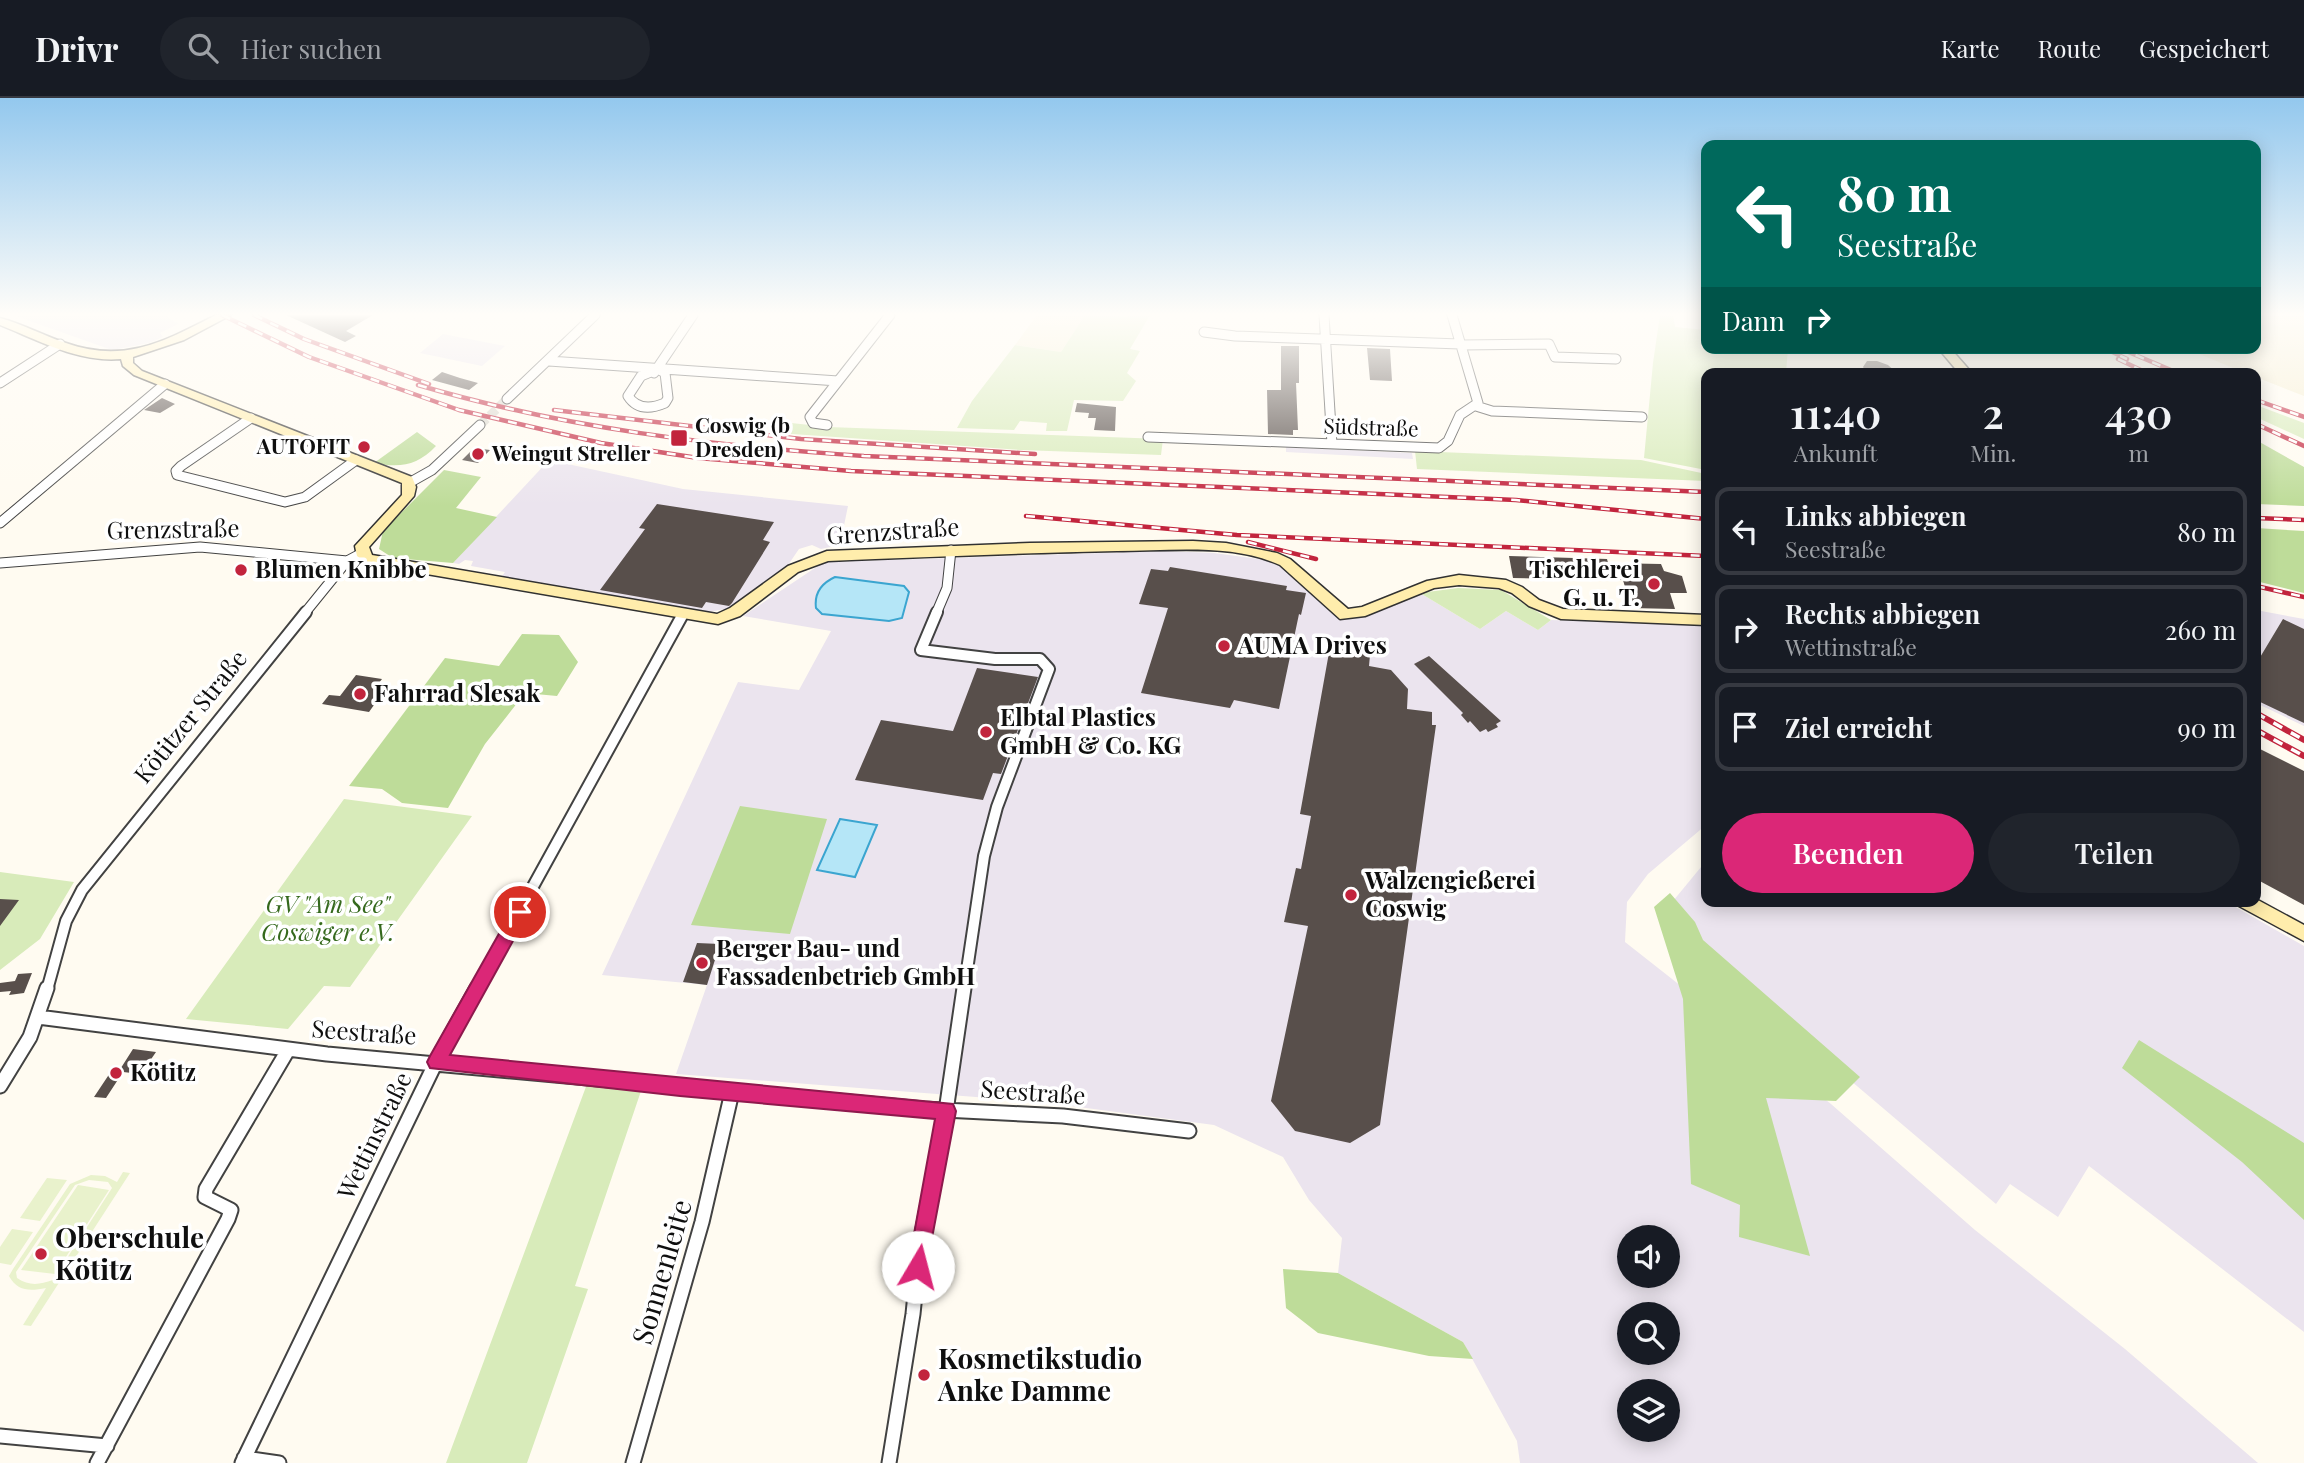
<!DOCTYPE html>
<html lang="de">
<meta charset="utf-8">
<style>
:root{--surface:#171b24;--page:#20242c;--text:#f1f3f6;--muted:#9ea1a6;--line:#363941;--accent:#db2777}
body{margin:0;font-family:"Playfair Display",serif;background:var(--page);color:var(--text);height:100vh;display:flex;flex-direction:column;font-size:26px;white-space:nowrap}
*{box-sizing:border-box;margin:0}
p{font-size:23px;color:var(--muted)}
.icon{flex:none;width:38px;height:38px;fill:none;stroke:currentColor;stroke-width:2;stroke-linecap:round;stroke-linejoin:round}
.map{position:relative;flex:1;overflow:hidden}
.side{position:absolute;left:1701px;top:270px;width:560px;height:539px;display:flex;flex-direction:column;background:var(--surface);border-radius:14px;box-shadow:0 4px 18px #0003}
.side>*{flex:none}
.hud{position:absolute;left:1701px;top:42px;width:560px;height:214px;border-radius:14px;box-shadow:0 4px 18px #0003;background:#00695c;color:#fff;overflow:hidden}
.buttons{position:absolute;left:1617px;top:1127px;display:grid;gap:14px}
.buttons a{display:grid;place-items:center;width:63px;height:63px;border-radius:50%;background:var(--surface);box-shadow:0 4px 18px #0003;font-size:35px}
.pin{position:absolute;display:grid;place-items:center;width:60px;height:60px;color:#fff;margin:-30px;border:4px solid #fff;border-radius:50%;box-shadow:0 2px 7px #0007}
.me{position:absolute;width:77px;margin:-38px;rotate:8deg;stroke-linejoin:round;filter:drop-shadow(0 0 5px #0008)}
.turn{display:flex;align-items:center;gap:24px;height:147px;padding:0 21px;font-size:32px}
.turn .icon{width:91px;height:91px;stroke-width:2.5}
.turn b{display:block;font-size:49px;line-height:60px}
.then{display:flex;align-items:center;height:66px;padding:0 21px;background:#0003;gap:14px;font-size:26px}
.eta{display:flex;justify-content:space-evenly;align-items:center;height:119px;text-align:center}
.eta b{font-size:42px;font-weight:600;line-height:49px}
.button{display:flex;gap:14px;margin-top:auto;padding:14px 21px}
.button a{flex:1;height:80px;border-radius:42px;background:var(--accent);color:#fff;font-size:28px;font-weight:600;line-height:80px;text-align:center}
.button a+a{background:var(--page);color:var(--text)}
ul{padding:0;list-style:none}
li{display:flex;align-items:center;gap:21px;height:88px;margin:0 14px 10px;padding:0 7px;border:4px solid var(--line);border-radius:14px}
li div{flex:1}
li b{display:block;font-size:26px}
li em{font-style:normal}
header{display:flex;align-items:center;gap:42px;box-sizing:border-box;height:98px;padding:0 35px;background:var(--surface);border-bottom:2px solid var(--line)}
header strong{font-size:33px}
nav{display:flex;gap:38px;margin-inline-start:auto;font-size:24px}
.search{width:490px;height:63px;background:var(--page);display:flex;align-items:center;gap:18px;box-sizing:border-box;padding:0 24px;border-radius:38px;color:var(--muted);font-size:26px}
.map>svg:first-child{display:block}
.industrial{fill:#ebe4ee;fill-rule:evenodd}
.farmland{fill:#f6eed1}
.green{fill:#d8ebba}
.forest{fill:#bedc99}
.pitch{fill:#e9f2cc;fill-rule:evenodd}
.water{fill:#b5e6f7;stroke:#3ba5d0;stroke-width:2}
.building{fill:#584f4b}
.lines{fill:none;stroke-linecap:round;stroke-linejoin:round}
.street-tunnel{stroke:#dbd8cf;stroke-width:9;stroke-dasharray:9 4.5;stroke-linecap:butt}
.street-far2-casing{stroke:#424242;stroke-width:11}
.street-far1-casing{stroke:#424242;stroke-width:14}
.street-casing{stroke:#424242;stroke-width:17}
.secondary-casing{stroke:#313131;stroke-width:3}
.street-far2{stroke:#fff;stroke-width:9}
.street-far1{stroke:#fff;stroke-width:10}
.street{stroke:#fff;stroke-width:13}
.secondary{fill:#ffedac;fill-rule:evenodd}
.rail-far1-casing{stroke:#c2243d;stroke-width:4.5}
.rail-casing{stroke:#c2243d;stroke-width:6}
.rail-far1{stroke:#fff;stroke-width:2.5;stroke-dasharray:9;stroke-linecap:butt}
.rail{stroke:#fff;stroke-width:3.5;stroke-dasharray:10;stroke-linecap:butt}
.route{fill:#db2777;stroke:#8e194d;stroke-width:2}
.poi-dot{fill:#c2243d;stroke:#fff;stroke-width:2.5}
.labels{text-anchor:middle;stroke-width:7;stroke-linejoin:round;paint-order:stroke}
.far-poi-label{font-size:21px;font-weight:bold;fill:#0f0f0f;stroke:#fff;text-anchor:start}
.far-street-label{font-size:21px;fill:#0f0f0f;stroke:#fff}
.street-label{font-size:24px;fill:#0f0f0f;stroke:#fff}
.poi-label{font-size:24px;font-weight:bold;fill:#0f0f0f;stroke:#fff;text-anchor:start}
.park-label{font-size:24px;font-style:italic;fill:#35691d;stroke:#fff}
.near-poi-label{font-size:28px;font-weight:bold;fill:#0f0f0f;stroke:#fff;text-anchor:start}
.near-street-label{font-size:28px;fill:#0f0f0f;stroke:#fff}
</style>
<header>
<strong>Drivr</strong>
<div class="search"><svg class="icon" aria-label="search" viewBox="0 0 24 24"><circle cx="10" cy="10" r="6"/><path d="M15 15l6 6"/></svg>Hier suchen</div>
<nav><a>Karte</a><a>Route</a><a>Gespeichert</a></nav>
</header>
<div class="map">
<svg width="2304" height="1365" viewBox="0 0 2304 1365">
<rect width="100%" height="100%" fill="#fffbf1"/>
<path class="industrial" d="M13 217H165L178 226 160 235 163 239 149 245 112 252Z
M443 236 505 248 482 268 420 255Z
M1286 349 1412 355 1413 361 1286 354Z
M549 362 683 391 848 408 840 447 821 451 812 447 799 451 786 470 730 510 709 514 501 480 505 474 471 468 473 463 465 462 459 466 453 465Z
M1165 453 1214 455 1266 462 1286 471 1339 520 1375 515 1420 495 1480 531 1506 513 1538 532 1551 522 1706 527V727L1648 776 1627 804 1625 844 1831 1006 1975 1132 2125 1251 2258 1365H1520L1517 1343 1463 1244 1338 1175 1342 1140 1309 1102 1283 1059 1214 1027 1041 1004 676 976 707 887 602 877 738 584 799 592 831 533 743 518 824 464ZM1629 1139H1668V1178H1629ZM1629 1216H1668V1255H1629ZM1629 1293H1668V1332H1629Z
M2256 512 2304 521V628L2256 605Z
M1706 763V803H2225L2304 848V1234L2089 1068 2058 1119 2010 1086 1996 1106 1659 820Z"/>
<path class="farmland" d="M1037 217H1085L1061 254 1015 247Z
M2256 217H2304V298L2256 279V275H2245L2185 250H2256Z"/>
<path class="green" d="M1085 217 1128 219 1129 217H1150L1130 251 1140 253 1127 275 1136 283 1123 303 1074 302 1067 333H1046L1047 325 1020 323 1014 332 957 330 972 303 1015 247 1061 254Z
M1660 217H1673L1675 229 1706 232V250H1788L1786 275H1706V372L1644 360 1653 265Z
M2256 307 2304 325V341L2256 319Z
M782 324 828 329 1163 341 1161 357 1021 352 778 335Z
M1415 353 1641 362 1706 376V383L1417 371Z
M1458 490 1501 492 1551 522 1538 532 1506 513 1480 531 1420 495Z
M344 701 472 718 350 889 324 888 288 931 186 921Z
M0 774 74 784 40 841 0 872Z
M587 986 641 993 575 1188 588 1191 527 1365H446Z"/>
<path class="forest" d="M417 334 436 348C417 368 400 370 374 365Z
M2256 342 2304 369V408L2256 406Z
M444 372 481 379 456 410 497 419 453 465 393 460 379 451 383 433Z
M2256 430 2304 433V495L2256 483Z
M522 536 559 537 578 564 557 598 525 595 485 646 448 710 402 705 382 691 349 688 445 560 499 568Z
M740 708 827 721 790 836 691 827Z
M1670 795 1695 824 1703 842 1860 979 1836 1003 1766 1000 1810 1158 1739 1139 1740 1107 1691 1086 1683 901 1654 809Z
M2139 942 2304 1045V1122L2242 1064 2122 970Z
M1283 1171 1338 1175 1463 1244 1473 1261 1429 1258 1318 1235 1286 1210Z"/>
<path class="pitch" d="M123 1074 130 1075 31 1228 23 1227 46 1190C30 1193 18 1194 9 1178L13 1171 70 1086 91 1077 105 1078 117 1084ZM89 1082 108 1084 112 1090 53 1182C39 1187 29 1188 17 1180L16 1174 75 1087Z
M47 1080 67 1082 40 1123 20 1120Z
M78 1087 109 1092 55 1176 21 1172Z
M12 1131 33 1134 11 1167 0 1165V1149Z"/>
<path class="water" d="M835 479 904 488 909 494 902 520 889 523 822 516 816 510C814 495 822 485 835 479Z
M840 721 877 727 855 779 817 772Z"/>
<path class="building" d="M286 217H373L346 233 356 238 345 244Z
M1281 248H1299V285H1296L1298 332H1293V337L1268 336 1267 292H1281Z
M1367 250 1390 251 1392 283 1370 282Z
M1867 263H1877L1888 267 1897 275H1867L1863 269Z
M442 274 460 280 478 285 469 292 432 282Z
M162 300 175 306 160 315 144 312Z
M1077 305 1116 309 1115 333 1094 332 1096 320H1088L1089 315 1075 314Z
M474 350 490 352 478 365 462 362Z
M657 406 774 424 763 442 770 444 732 505 729 508 706 504 702 510 600 492 645 431 639 430Z
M1509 458 1607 461 1608 465 1661 466 1664 473 1682 478 1687 495H1670L1675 511 1631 510 1623 482 1513 480Z
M1170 469 1287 488 1286 492 1306 495 1301 517 1299 516 1279 611 1234 602 1230 610 1141 595 1168 510 1139 506 1151 471 1168 473Z
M2283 521 2304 531V625L2256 602V566Z
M1330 549 1370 557 1369 568 1391 572 1408 591 1407 611 1432 614V627H1436L1380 1027 1350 1045 1295 1033 1271 1003 1308 828 1284 824 1296 770 1301 771 1311 718 1300 716Z
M1429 558 1501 623 1496 626 1498 629 1488 634 1486 631 1480 634 1470 623 1468 625 1461 617 1463 615 1414 566Z
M977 570 1038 579 1001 676 993 675 983 702 855 682 881 622 953 633Z
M356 577 382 581 376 589 379 600 369 614 322 606 329 597 340 598Z
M2256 649 2304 673V807L2256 781Z
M0 801 19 802 0 828Z
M697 845 720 846 707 887 683 884Z
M32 875 24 895 9 897 11 893 0 894V885L15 883 18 876Z
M133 951 156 954 141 976 123 974 106 1000 94 999 112 972 119 973Z"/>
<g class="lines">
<path class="street-tunnel" d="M480 327 507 301"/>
<g class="street-far2-casing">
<path id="street-far2" d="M1324 217 1332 346
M1204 234 1235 238 1460 246
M1461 247 1549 246 1555 259 1616 261
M549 263 838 283
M658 271 665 275 668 300 665 305C651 311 637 312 628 298L641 278Z
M654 275 693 217
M0 285 60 246
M507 301 595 217
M1476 308 1492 313 1642 319
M251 320 181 368 176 373 177 377 285 404 305 399 356 362
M827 327 813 325 810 319 890 217
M1148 339 1439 350 1448 343 1460 317 1478 305 1452 217
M409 385 432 372 480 327
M0 425 165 286
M0 465 200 449 347 463
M304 516 347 463 362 455
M936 516 947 490 951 452"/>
</g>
<g class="street-far1-casing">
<path id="street-far1" d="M937 514 921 552 995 561H1040L1049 571 997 709 984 758 964 892
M47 892 66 823 82 792 306 514
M476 892 683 516"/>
</g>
<g class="street-casing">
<path id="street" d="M38 919 327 956 924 1011 1063 1018 1189 1033
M0 988 30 939 47 890
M0 1338 107 1348
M244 1360 279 1365
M97 1365 228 1121 231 1112 205 1099 206 1091 288 952
M242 1365 436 964 477 890
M633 1365 702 1124 732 994
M889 1365 913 1216 920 1146 946 1013 964 890"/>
</g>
<g class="secondary-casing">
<path id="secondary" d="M216 217H231L184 242 133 259V265L142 273 412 379 416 389 414 398 369 449 372 457 717 516 730 510 788 468 827 453 1030 445 1193 443 1226 445 1277 455 1290 461 1348 511 1362 509 1427 483 1459 477 1506 482 1522 489 1539 502 1563 511 1706 517V527L1561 521 1529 508 1512 495 1499 490 1459 487 1434 490 1365 518 1340 521 1280 467C1232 445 1169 453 1117 453 1020 455 924 459 828 463L798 474 740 518 718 526 368 466 357 458 355 448 402 397V385L134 277 123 268 121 261C79 265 38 242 0 227V220C23 226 44 238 66 245 125 266 165 243 216 217Z
M1938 250H1950L1972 275H1959Z
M2256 801 2304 827V843L2239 808 2237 803H2256Z"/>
</g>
<use href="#street-far2" class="street-far2"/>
<use href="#street-far1" class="street-far1"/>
<use href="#street" class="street"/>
<use href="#secondary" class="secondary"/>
<g class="rail-far1-casing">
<path id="rail-far1" d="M222 217 309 259 459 312 601 345 698 360 851 373 1516 402 1706 421
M254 217 304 241 429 286
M2104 250 2127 261
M2119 250 2178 275
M2118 261 2147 275
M418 287C564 330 712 348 864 358L1706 394
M2256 302 2304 319
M554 312 801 341 1035 356
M2256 326 2304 348
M1026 418 1237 437 1706 458
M2256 420 2304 422
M1248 444 1316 461
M2256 488 2304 499"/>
</g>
<g class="rail-casing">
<path id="rail" d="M2256 615 2304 642
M2256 632 2304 658"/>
</g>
<use href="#rail-far1" class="rail-far1"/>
<use href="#rail" class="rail"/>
</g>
<linearGradient id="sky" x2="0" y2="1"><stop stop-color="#93c8ee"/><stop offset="0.53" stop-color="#fffdf9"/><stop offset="1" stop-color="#fffdf9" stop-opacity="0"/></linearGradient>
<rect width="2304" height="408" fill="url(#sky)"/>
<path class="route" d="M520 807 526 809 529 814 450 957 953 1006 956 1013 925 1177 918 1180 911 1177 908 1169 935 1021 680 998 430 970 427 964 430 958 514 809Z"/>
<g class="poi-dot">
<rect x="670" y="331" width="18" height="18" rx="3.5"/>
<circle cx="364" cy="349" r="7"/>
<circle cx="478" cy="356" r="7"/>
<circle cx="241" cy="472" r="7"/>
<circle cx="1654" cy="486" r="7"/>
<circle cx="1224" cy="548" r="7"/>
<circle cx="360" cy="596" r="7"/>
<circle cx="986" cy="634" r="7"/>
<circle cx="1351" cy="797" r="7"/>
<circle cx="702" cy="865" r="7"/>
<circle cx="116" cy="975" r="7"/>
<circle cx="41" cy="1156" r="7"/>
<circle cx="924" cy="1277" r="7"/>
</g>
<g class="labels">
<g class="far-poi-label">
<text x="695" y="335">Coswig (b<tspan x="695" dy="24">Dresden)</tspan></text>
<text x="350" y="356" text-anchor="end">AUTOFIT</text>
<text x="492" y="363">Weingut Streller</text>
</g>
<g class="far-street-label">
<text transform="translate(1371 330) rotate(2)" y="7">Südstraße</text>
</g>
<g class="street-label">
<text transform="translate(173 432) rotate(-1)" y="8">Grenzstraße</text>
<text transform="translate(893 434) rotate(-4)" y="8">Grenzstraße</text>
<text transform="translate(191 619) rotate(-51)" y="8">Kötitzer Straße</text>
<text transform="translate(364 935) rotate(4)" y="8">Seestraße</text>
<text transform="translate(1033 995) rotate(4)" y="8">Seestraße</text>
<text transform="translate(375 1038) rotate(-64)" y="8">Wettinstraße</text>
</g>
<g class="poi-label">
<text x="255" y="480">Blumen Knibbe</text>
<text x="1640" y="480" text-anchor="end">Tischlerei<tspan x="1640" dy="28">G. u. T.</tspan></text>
<text x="1238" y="556">AUMA Drives</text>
<text x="374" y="604">Fahrrad Slesak</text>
<text x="1000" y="628">Elbtal Plastics<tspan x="1000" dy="28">GmbH &amp; Co. KG</tspan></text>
<text x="1365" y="791">Walzengießerei<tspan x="1365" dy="28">Coswig</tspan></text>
<text x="716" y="859">Berger Bau- und<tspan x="716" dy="28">Fassadenbetrieb GmbH</tspan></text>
<text x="130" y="983">Kötitz</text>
</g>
<g class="park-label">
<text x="328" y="815">GV "Am See"<tspan x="328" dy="28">Coswiger e.V.</tspan></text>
</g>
<g class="near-poi-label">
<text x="55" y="1150">Oberschule<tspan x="55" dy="32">Kötitz</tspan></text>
<text x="938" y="1271">Kosmetikstudio<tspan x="938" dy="32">Anke Damme</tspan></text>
</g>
<g class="near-street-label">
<text transform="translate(662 1174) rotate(-74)" y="10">Sonnenleite</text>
</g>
</g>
</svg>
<div class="buttons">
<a><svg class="icon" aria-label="sound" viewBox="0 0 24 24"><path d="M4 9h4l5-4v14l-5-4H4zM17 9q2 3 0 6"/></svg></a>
<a><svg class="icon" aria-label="search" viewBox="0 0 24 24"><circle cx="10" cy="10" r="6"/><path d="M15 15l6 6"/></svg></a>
<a><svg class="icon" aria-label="layers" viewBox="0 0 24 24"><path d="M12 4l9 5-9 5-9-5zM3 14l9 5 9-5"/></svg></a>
</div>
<div class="pin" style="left:520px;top:814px;background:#d93025"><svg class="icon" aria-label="arrive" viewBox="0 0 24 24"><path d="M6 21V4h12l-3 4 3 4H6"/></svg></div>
<svg class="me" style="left:918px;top:1169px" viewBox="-20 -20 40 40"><circle r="19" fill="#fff"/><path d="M0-13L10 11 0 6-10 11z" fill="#db2777"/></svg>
<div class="hud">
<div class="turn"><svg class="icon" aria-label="left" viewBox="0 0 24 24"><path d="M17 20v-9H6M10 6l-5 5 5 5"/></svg><div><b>80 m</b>Seestraße</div></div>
<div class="then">Dann<svg class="icon" aria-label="right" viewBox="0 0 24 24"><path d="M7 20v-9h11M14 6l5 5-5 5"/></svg></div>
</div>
<section class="side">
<div class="eta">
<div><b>11:40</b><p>Ankunft</p></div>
<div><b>2</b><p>Min.</p></div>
<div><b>430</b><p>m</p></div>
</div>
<ul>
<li><svg class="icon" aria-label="left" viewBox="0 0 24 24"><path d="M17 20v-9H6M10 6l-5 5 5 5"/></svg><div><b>Links abbiegen</b><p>Seestraße</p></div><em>80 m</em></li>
<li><svg class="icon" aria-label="right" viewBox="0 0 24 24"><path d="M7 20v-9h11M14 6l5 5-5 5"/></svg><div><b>Rechts abbiegen</b><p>Wettinstraße</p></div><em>260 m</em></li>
<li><svg class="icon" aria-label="arrive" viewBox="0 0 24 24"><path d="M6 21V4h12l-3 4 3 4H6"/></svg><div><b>Ziel erreicht</b></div><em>90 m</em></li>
</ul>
<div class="button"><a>Beenden</a><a>Teilen</a></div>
</section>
</div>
